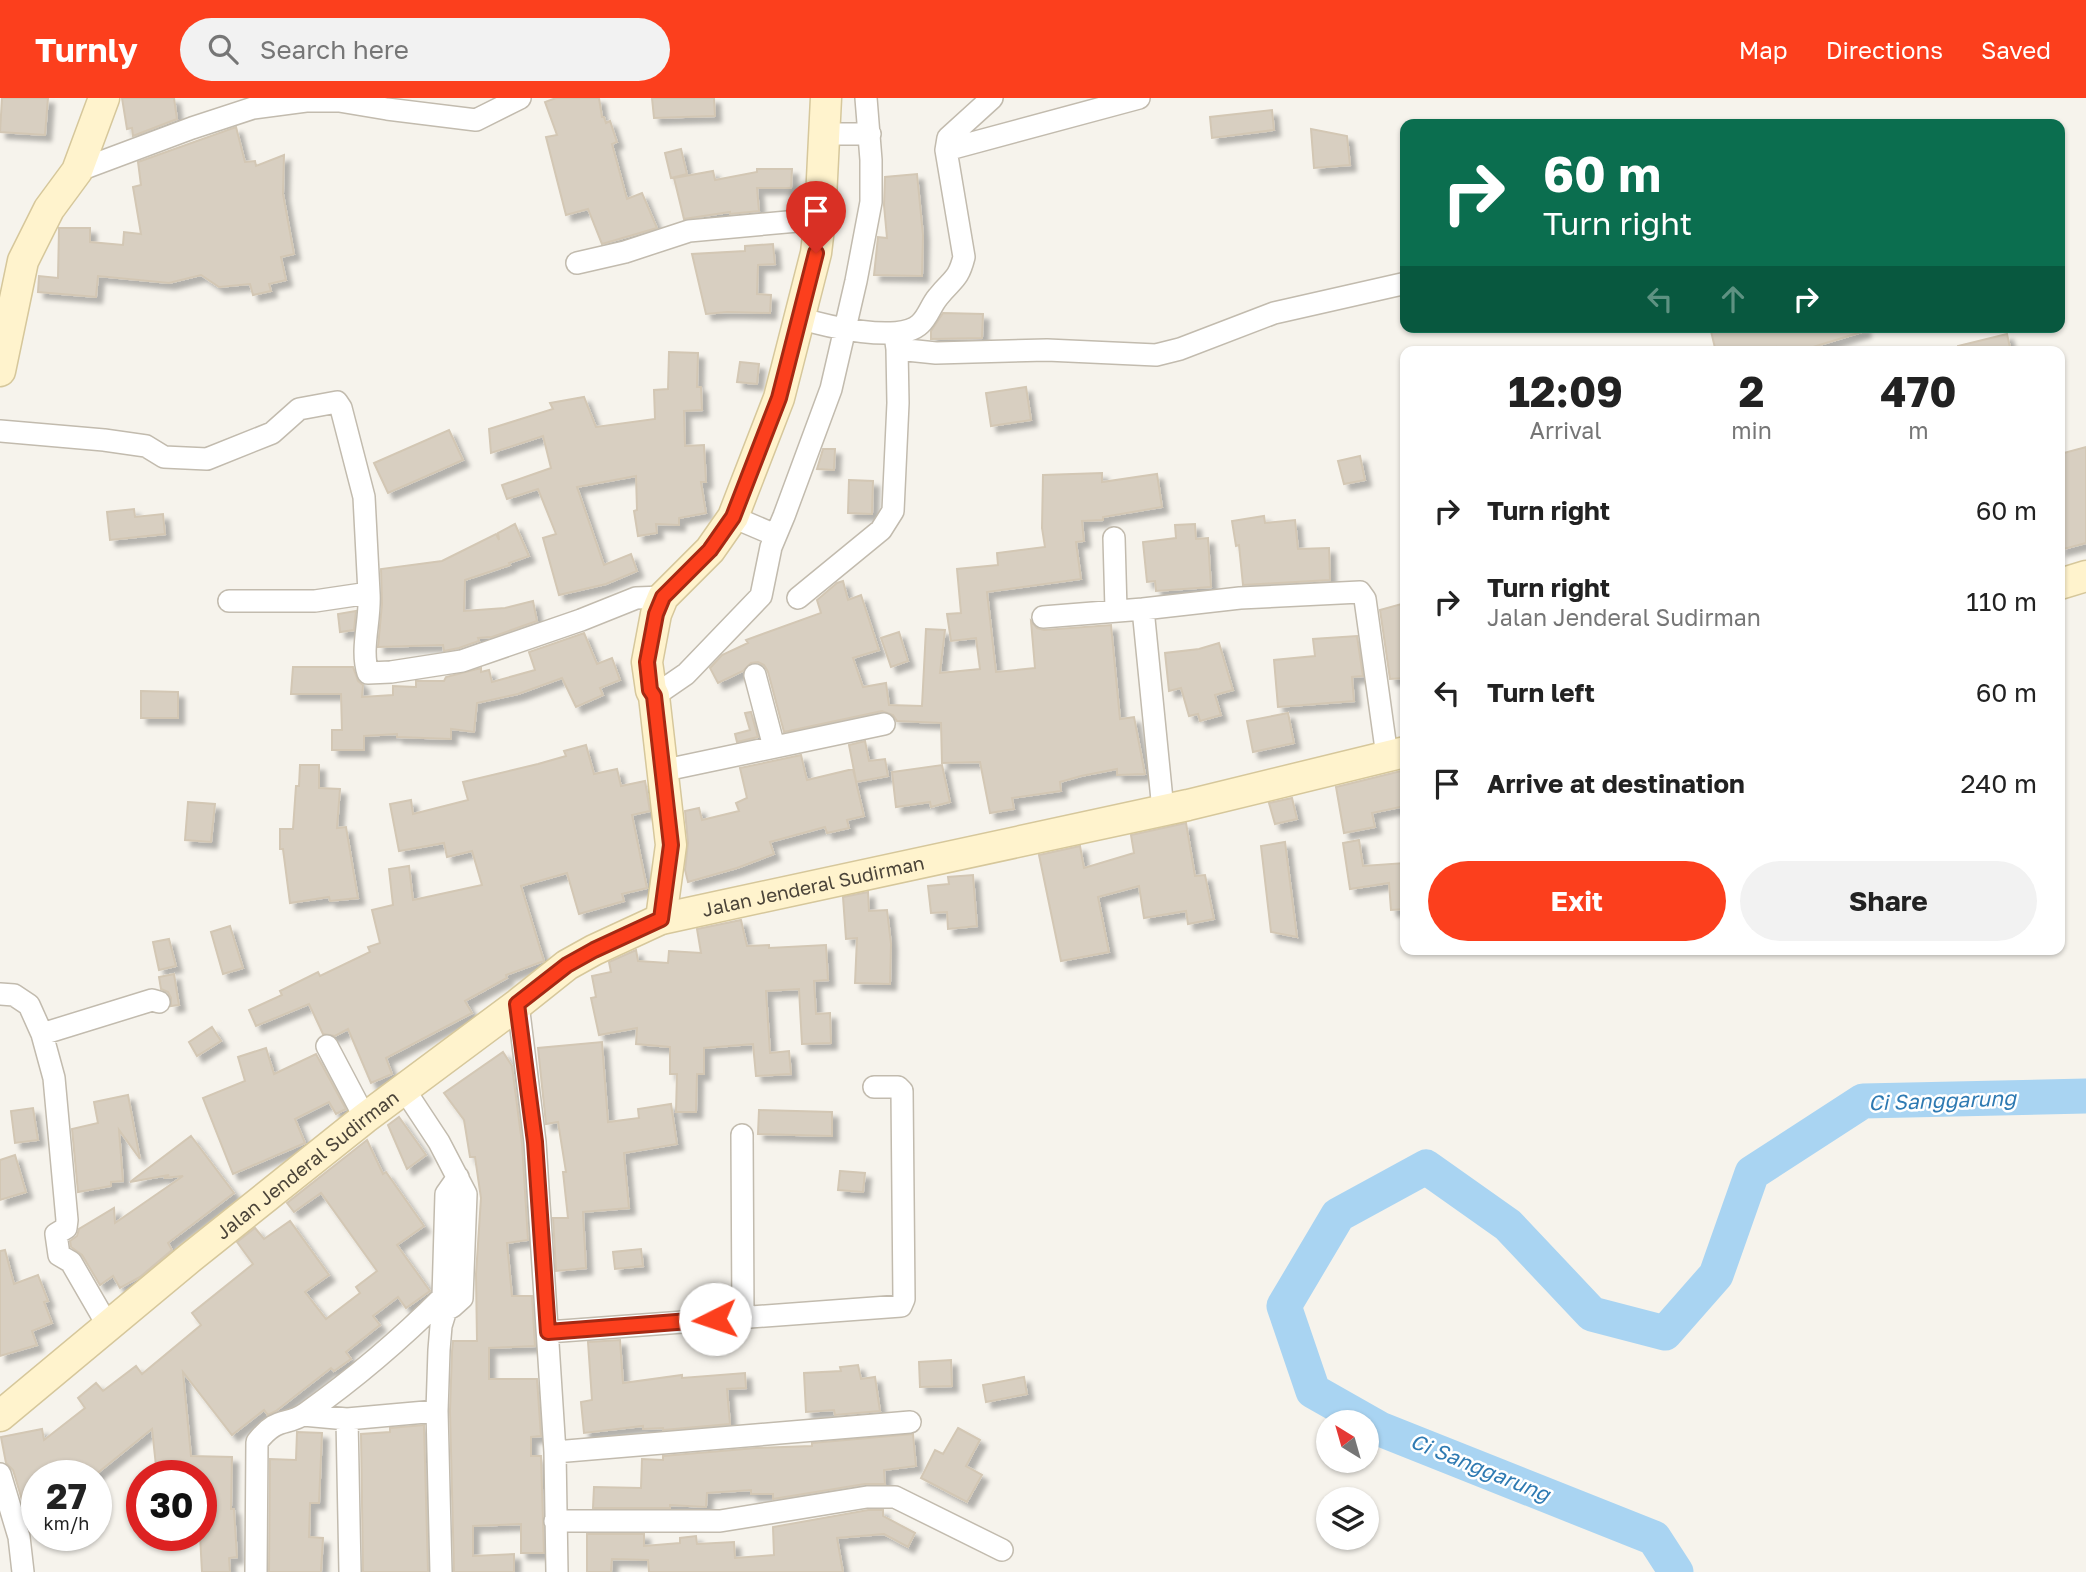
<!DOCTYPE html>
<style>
:root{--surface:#fff;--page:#f2f2f2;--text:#222;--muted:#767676;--accent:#fc3f1d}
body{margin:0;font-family:"Golos Text",sans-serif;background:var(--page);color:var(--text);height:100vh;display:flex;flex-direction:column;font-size:26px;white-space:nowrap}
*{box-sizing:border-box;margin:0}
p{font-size:23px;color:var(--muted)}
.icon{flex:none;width:38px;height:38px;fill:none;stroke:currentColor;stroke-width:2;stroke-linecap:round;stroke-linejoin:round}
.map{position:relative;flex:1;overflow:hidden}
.side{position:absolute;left:1400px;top:248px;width:665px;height:609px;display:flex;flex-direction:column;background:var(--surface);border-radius:14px;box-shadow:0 2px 5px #0004}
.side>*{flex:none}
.hud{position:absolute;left:1400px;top:21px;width:665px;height:214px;border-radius:14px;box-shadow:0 2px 5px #0004;background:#0b6e4f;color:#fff;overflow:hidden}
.needle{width:46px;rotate:323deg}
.tools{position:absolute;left:1316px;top:1312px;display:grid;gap:14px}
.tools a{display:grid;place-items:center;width:63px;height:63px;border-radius:50%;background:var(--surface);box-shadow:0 2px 5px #0004;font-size:35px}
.speed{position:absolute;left:21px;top:1362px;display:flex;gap:14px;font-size:35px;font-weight:700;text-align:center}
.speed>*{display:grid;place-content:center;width:91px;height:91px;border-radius:50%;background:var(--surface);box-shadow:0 2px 5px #0004;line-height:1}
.speed small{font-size:18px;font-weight:400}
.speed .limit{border:10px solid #d22;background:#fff;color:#111}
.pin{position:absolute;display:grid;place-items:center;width:60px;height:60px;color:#fff;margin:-72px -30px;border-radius:50% 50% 50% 0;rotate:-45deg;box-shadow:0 0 7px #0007}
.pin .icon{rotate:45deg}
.me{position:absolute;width:77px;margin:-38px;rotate:266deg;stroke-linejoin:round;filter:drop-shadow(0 0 5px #0008)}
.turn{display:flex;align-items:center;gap:24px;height:147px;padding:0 28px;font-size:32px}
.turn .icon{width:91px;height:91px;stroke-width:2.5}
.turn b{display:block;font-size:49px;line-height:60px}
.lanes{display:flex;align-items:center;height:66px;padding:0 28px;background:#0003;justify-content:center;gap:35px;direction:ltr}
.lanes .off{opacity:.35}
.eta{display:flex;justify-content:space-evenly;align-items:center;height:119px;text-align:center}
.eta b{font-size:42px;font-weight:700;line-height:49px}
.cta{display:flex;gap:14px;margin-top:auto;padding:14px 28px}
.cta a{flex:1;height:80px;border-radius:42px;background:var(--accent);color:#fff;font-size:28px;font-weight:700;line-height:80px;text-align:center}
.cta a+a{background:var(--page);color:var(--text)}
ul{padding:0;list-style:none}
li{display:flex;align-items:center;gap:21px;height:91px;padding:0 28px}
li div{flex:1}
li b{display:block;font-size:26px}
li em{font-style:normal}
header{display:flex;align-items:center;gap:42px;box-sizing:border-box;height:98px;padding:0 35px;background:var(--accent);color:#fff}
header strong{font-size:33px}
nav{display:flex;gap:38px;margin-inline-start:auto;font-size:24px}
.search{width:490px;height:63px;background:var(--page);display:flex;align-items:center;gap:18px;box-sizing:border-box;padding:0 24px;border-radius:38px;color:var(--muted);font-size:26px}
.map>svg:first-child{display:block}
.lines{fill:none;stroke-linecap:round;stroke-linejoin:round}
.river{stroke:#a9d4f2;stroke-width:35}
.building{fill:#d8cfc1;stroke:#d3c7b4;stroke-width:2;filter:url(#shadow)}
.street-casing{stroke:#c2bbae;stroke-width:24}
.secondary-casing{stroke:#d6c79b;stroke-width:33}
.street{stroke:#fff;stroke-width:21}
.secondary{stroke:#fff3cd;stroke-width:30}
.route-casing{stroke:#a42913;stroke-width:18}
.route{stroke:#fc3f1d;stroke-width:12}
.labels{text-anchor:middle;stroke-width:5;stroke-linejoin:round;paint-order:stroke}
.street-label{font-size:19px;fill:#4b4439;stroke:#fff}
.water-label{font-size:21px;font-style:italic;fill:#2e7ab2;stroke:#fff}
</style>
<header>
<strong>Turnly</strong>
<div class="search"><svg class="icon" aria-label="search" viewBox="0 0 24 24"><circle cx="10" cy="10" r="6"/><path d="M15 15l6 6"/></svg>Search here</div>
<nav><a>Map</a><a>Directions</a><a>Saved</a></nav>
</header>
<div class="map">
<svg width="2086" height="1474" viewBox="0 0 2086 1474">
<defs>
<filter id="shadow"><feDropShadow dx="6" dy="6" stdDeviation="2" flood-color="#0004"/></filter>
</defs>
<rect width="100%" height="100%" fill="#f6f3ec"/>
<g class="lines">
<path class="river" d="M1676 1474 1654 1440 1380 1331 1313 1293 1284 1208 1338 1117 1426 1069 1508 1127 1592 1216 1665 1235 1716 1177 1752 1075 1863 1003 2086 998"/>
</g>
<path class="building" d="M2 0H48L45 37 0 34Z
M122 0H174L177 21 133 38 132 30 127 31Z
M556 0H599L602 19H604L606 25 610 23 617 44 612 46 627 101 642 95 657 130 602 146 588 111 566 117 546 39 557 37 545 4Z
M652 0H714L715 18 654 20Z
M1272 12 1274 32 1212 40 1210 19Z
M236 29 245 64 255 63 256 68 284 57 283 96 294 156 281 159 286 182 269 186 271 193 253 197 250 186 219 189 201 177 169 185 98 178 96 199 38 194 39 178 58 180 59 130H90V144L123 147 124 134 141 136 133 89 141 87 138 64Z
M1311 31 1347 38 1350 67 1314 70Z
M681 51 687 76 671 80 665 55Z
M757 71H792L791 90H757L759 113 730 116V114L684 121 674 80 713 73 715 82 757 74Z
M917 76 923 137 922 178 874 177 878 139 887 140 884 107 885 79Z
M773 146 775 166 758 167 757 196 771 197 770 215 727 214 706 216 692 156 745 153V148Z
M943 215 983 216 982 240 931 241V233Z
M1710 229H1864L1865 233 1797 254H1777L1776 249 1757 254H1716Z
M2007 236 2011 254H1958V248Z
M669 254 698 255 697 289H701L702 312 684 313 685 348 704 347 706 384H701L706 415 679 420V427L656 426 657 435 638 438 634 413 637 412 636 378 577 389 604 467 631 456 637 473 606 486 559 497 543 440 556 436 538 391 507 401 502 387 551 370 543 338 491 355 489 331 553 311 550 305 584 299 596 329 655 321 654 292 668 291Z
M740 264 759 266 757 286 737 284Z
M1026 289 1031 322 991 328 986 295Z
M449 332 463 362 388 395 374 365Z
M2086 349V445L2060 452V356Z
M823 351H835L834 372 817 371Z
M1360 358 1365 382 1344 386 1338 363Z
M1102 375V384L1157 376 1162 409 1103 419V422L1082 423 1084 443 1076 444 1081 481 987 494 996 574 1035 570 1031 523 1037 530 1044 532 1111 527 1120 621 1134 619 1145 676 1117 677V671L1081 678 1060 684 1061 693 1012 700 1014 711 990 715 980 664 942 665 941 625 897 623 893 617 882 613 784 634 768 574 764 567 758 564 751 565 743 573 718 585 710 570 722 557 748 545 746 542 821 515 817 502 837 485 843 483 848 502 861 497 879 552 853 560 863 589 886 585 889 607 922 608 926 531 945 532 940 575 980 571 976 540 951 543 947 516 961 515 957 471 998 467 997 455 1045 449 1042 430 1043 377Z
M849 382 873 383 872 416 848 415Z
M134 411 135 419 163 416 165 436 110 442 107 414Z
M1264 418 1265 425 1295 422 1298 451 1329 450 1330 482 1243 487 1239 447 1236 448 1232 423Z
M515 426 529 458 509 465 510 467 465 482 464 513 505 510 533 503 537 523 492 539 478 540 479 543 459 550 444 553 443 547 378 549 382 506 381 471 442 463 496 436 499 442 498 435Z
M1195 426 1196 441 1208 440 1211 489 1156 493 1155 483 1147 484 1143 444 1176 440 1175 427Z
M1405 505V580L1390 581 1380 512Z
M356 513 354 532 340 534 338 516Z
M899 534 908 563 891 569 881 540Z
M584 535 597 566 612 560 620 582 600 590 603 597 576 609 562 580 518 596 477 605 474 634 451 631V641L397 639V636L364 638V652H332V632H342L341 596H291L293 569H353L358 583 363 587 362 599 393 597V588L416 589V583H444L446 579 481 570V574L489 572 492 584 535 572 529 554Z
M1357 538 1363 578 1352 579 1354 603 1278 609 1274 562 1315 558 1313 541Z
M1219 545 1233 592 1215 597 1221 617 1200 623 1198 616 1189 618 1181 590 1169 593 1165 555 1199 551Z
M141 593 178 594V620H141Z
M751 614 758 639 737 644 735 636 750 632 745 615Z
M1288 615 1294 645 1253 654 1247 623Z
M865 643 869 663 885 661 888 678 856 684 864 718 847 722 849 730 827 735 825 729 770 744 774 756 737 770 688 784 685 772 688 745 685 713 699 710 702 722 739 713 736 705 747 700 740 670 801 657 807 682 853 671 856 683 849 647Z
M586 647 594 676 617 671 621 688 645 683 650 713 632 717 647 790 622 796 624 803 579 816 567 775 521 788 544 863 506 877 507 880 465 903 472 915 386 960 392 976 371 985 348 931 335 938 323 936 309 906 256 928 249 912 282 897 280 893 318 874 320 878 370 854 368 849 380 845 372 812 393 807 389 771 409 768 413 802 482 787 472 753 447 759 444 745 399 753 390 706 411 702 413 716 468 702 463 684 538 666 566 658 564 653Z
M300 667H319V690L340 691 337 730 346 729 358 800 330 803 329 799 290 805 283 751H280V731H293L296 688H299Z
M942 667 950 704 931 709 930 704 896 709 892 674Z
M1405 672V708L1372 715 1375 729 1344 735 1336 689Z
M1292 700 1297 721 1275 726 1269 705Z
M188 704 215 706 211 744 185 742Z
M1186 725 1195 778 1205 777 1214 821 1188 826 1186 813 1144 820 1139 788 1098 799 1109 854 1061 863 1039 757 1080 748 1084 770 1134 755 1131 737Z
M1359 742 1363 768 1405 765V811L1391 812 1389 785 1350 791 1343 745Z
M1285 744 1297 839 1271 834 1261 748Z
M973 777 977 828 948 831 947 814 931 815 928 788 949 786 948 779Z
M868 794 869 813 887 812 891 846 890 886 855 885 857 840 846 841 843 799Z
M741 822 747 848 769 847V850L826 847 828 882 814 883 816 916 830 915 831 945 802 946 799 891 766 893 770 955 789 953 791 976 756 978 753 946 704 950V976H697L696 1014H676L677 976H670V949L636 946 637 930 599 937 591 900 596 899 592 878 611 874 609 864 636 852 638 863 668 865 669 853 701 855 697 831Z
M230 828 243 870 223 876 211 834Z
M169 841 176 868 159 872 153 844Z
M174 876 179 907 171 908V900L168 894 161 891 159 879Z
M212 929 221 943 197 958 189 944Z
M602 944 608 1024 639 1020 638 1011 671 1006 677 1046 624 1055 629 1110 583 1114 586 1170 556 1173 553 1120H568L563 1074H566L558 1024 546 1026 538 950Z
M266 950 274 976 316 956 346 1011 336 1016 329 1004 295 1021 305 1045 233 1076 203 1000 245 983 238 959Z
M503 954 512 968 522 1045 528 1142 507 1145 512 1198H532L535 1248 489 1250V1281H537L541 1338 531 1339V1358H541L544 1455H521V1426L473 1428V1458L514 1456V1474H454L450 1313 452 1253 453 1243H477L476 1176 481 1100 475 1059H470L464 1022 444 995Z
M128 997 140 1061 119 1032 123 1083 111 1084V1088L78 1094 72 1031 98 1025 94 1004Z
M33 1010 38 1042 15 1045 11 1013Z
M759 1012 832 1014V1038L758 1036Z
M399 1019 426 1057 407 1071 388 1027Z
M191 1038 234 1095 168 1145 172 1152 140 1179 120 1190 113 1178 100 1187 82 1157 71 1149 70 1143 77 1138 79 1131 114 1110 115 1125 183 1078 164 1080 169 1077 130 1084Z
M367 1042 383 1076 386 1074 424 1128 397 1147 430 1193 406 1210 398 1199 373 1218 380 1227 346 1254 351 1261 334 1273 331 1270 276 1313 268 1317 264 1312 232 1337 183 1274 191 1358 232 1359 231 1411H234L237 1459 229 1460 230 1474H202L200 1437 201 1377H157L152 1331 95 1377H37V1409L25 1412 13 1372 6 1365 1 1339 42 1331 44 1342 85 1310 78 1300 96 1285 103 1293 136 1268 142 1276 201 1227 192 1215 253 1166 237 1144 255 1130 264 1141 290 1123 329 1177 305 1194 326 1221 360 1195 356 1189 377 1173 321 1095 294 1114 287 1105Z
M15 1057 26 1094 0 1102V1062Z
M840 1073 865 1075 863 1094 838 1092Z
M641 1151 643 1168 615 1171 613 1154Z
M5 1152 14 1186 38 1177 48 1203 44 1204 52 1225 32 1233 37 1247 0 1258V1153Z
M620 1242 623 1285 682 1277V1280L745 1275 746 1290 727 1291 730 1326 663 1332V1330L643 1331V1328L584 1335 581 1304 592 1302 588 1244Z
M951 1262 952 1288 920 1289 919 1264Z
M858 1267 861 1281 875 1279 880 1313 835 1317 834 1312 806 1314 804 1275 841 1273 840 1269Z
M1024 1279 1027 1296 986 1304 983 1287Z
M424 1327 428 1474H363L361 1336 390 1334V1330Z
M958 1330 980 1342 966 1368 982 1377 967 1404 921 1380 935 1352 943 1356Z
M297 1334 322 1335 319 1405H310L309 1439 323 1440 321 1474H269L270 1361 296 1362Z
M913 1336 916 1368 884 1372 885 1386H865L773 1401V1396H751V1392L707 1395 706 1409 670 1407V1410H593L594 1389 641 1390 642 1361 663 1362V1358L756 1350 812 1348V1345Z
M868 1412H883V1418L915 1435 908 1449 884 1436 837 1440 843 1474H649L648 1462 612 1461 611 1474H587V1436H644V1448L680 1445V1440L696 1438 697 1446 734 1444 735 1460 774 1457 773 1429Z"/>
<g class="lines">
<g class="street-casing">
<path id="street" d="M824 36H870
M946 52 1139 0
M77 73 192 30 253 10 306 3H339L387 11 476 22 520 0
M577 165 625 154 689 133 820 121
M800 220C825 228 900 246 920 226 928 219 931 207 938 199 952 181 958 183 964 159L946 52 948 40 992 0
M897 251 936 255 1047 252 1156 257 1180 251 1274 215 1402 186
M0 333 104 342 146 348 164 359 207 361 272 335 299 311 337 304 341 310 364 399 369 495
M733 419 775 437
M1114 440 1116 512
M798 500 881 432 893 413 898 305 897 251 895 237
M229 503H315L369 495C371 521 360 551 368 575L391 574 462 563 581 522 636 500 663 499
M1143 511 1240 500 1360 494 1365 501 1387 658
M1043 519 1143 511 1163 712
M755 577 774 649
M654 598 686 576 761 498 771 449 784 418 831 291 856 183 871 104V62L866 0
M661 673 884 626
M0 896 14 897 29 907 42 936 54 980 67 1122 66 1130 56 1136 59 1157 71 1164 108 1228
M518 906 535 1044 555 1354 557 1474
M42 936 152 902 159 904
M327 948 365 1020
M404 991 439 1044 466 1096 462 1200 452 1209
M742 1037 743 1219
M548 1234 901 1208 904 1201 902 993 898 989H874
M303 1317 347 1321 437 1313
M347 1321 350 1474
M555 1354 910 1324
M0 1376 19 1439 23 1474
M555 1423H720L867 1399H895L1002 1452
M256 1474 257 1344C278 1317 286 1329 306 1315 354 1281 401 1241 443 1199L462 1200
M441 1474 437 1313 439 1252 441 1228 445 1215 443 1199 446 1096 458 1079"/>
</g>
<g class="secondary-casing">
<g id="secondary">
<path d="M0 273 23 163 49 111 77 73 104 0"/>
<path d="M2060 486 2086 478"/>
<path d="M661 821 671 747 654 598 651 592 647 564 656 516 663 499 710 452 733 419 779 300 816 155 820 121 826 0"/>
<path id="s1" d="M0 1318 191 1159 365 1020 518 906 567 867 594 852 661 821 1188 707 1405 654"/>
</g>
</g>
<use href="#street" class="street"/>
<use href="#secondary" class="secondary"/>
</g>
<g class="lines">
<g class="route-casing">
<path id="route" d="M715 1221 548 1234 535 1044 517 906 567 867 594 852 661 821 671 747 654 598 650 592 647 564 656 516 663 499 710 452 733 419 779 300 816 155"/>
</g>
<use href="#route" class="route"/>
</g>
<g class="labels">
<g class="street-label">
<text dy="7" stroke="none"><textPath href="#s1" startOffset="985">Jalan Jenderal Sudirman</textPath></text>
<text dy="7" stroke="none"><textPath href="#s1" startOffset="397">Jalan Jenderal Sudirman</textPath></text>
</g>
<g class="water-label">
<text transform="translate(1942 1003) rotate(-2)" y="7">Ci Sanggarung</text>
<text transform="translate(1480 1370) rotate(22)" y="7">Ci Sanggarung</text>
</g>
</g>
</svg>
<div class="tools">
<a><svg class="needle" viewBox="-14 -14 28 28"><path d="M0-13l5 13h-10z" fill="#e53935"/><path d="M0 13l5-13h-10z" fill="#767676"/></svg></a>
<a><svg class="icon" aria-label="layers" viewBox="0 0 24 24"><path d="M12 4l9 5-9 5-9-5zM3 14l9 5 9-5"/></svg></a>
</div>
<div class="speed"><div>27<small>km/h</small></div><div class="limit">30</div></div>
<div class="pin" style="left:816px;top:155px;background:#d93025"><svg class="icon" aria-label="arrive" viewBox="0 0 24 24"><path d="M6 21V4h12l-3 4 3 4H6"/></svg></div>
<svg class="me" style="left:715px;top:1221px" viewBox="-20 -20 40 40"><circle r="19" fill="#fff"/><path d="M0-13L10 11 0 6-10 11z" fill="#fc3f1d"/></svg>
<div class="hud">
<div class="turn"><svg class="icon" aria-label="right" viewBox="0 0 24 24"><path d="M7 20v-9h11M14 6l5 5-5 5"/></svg><div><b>60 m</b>Turn right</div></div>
<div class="lanes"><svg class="icon off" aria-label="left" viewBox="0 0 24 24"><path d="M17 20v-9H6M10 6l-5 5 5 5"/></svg><svg class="icon off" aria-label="ahead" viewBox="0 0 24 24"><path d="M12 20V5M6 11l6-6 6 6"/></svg><svg class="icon" aria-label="right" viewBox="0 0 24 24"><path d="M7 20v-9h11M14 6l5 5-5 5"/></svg></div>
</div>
<section class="side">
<div class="eta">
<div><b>12:09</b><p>Arrival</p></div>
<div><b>2</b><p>min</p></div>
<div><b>470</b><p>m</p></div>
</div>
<ul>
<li><svg class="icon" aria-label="right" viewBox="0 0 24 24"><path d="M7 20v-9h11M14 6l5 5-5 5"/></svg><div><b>Turn right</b></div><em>60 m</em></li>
<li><svg class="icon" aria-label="right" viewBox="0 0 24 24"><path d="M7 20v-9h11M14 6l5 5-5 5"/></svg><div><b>Turn right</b><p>Jalan Jenderal Sudirman</p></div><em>110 m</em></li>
<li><svg class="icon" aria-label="left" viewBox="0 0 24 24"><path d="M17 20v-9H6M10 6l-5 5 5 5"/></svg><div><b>Turn left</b></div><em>60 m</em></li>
<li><svg class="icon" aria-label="arrive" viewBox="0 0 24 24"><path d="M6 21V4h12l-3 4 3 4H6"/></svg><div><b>Arrive at destination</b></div><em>240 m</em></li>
</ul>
<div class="cta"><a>Exit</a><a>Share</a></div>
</section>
</div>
